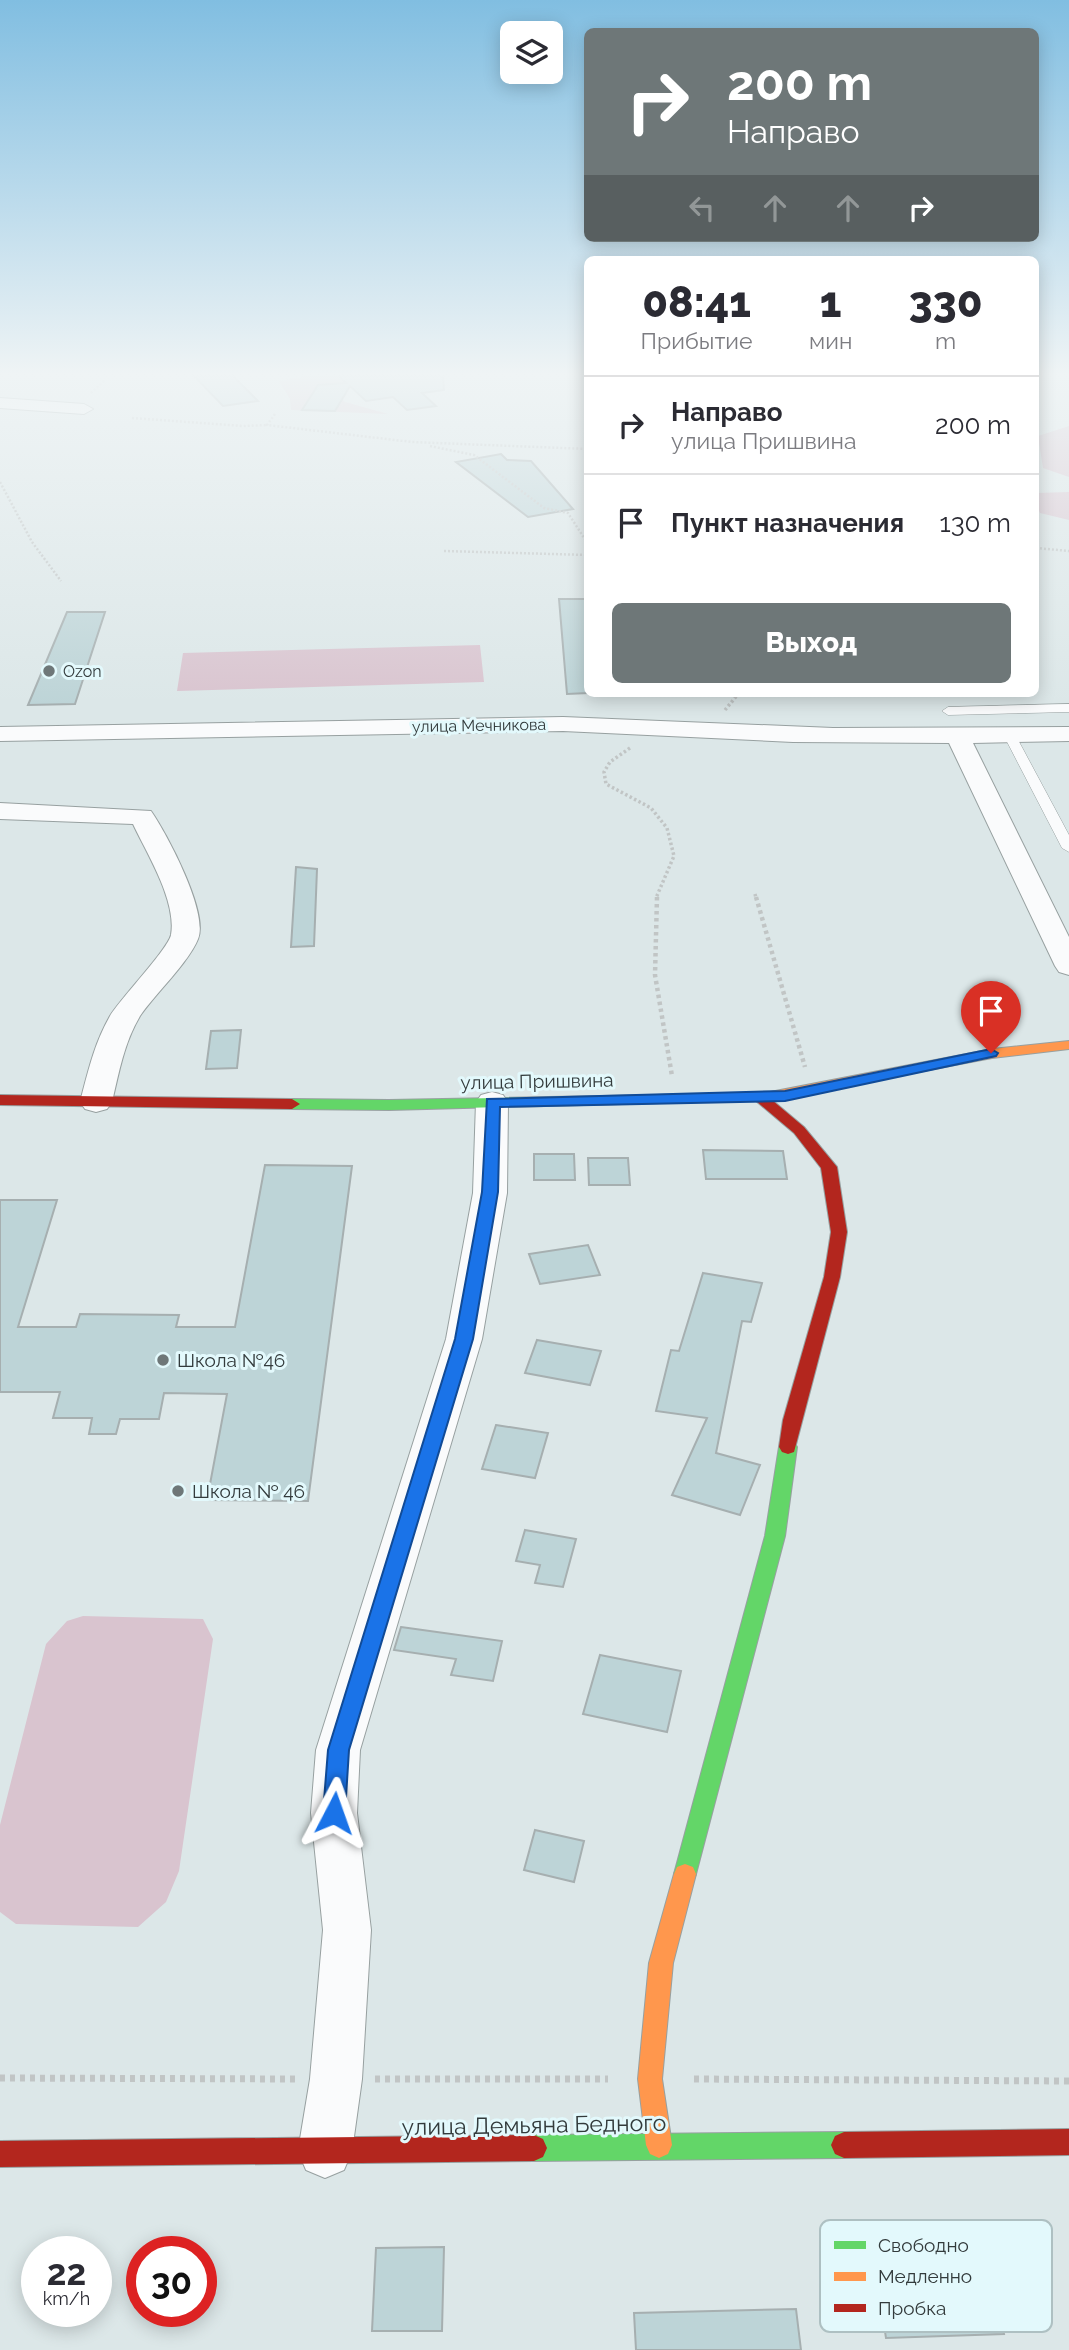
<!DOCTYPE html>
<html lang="ru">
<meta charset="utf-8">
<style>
:root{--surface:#fff;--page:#f2f2f3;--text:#2b2b33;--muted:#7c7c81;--line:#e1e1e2;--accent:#6e7778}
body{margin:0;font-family:Raleway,sans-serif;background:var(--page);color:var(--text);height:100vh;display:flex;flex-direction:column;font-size:26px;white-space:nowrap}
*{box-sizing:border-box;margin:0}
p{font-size:23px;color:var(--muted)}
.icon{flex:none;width:38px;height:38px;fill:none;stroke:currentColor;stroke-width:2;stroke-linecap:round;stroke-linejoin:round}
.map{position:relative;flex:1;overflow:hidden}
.drawer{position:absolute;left:584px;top:256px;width:455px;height:441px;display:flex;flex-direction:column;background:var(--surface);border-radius:10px;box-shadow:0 4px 18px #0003}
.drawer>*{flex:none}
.top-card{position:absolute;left:584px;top:28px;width:455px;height:214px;border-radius:10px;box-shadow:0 4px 18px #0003;background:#6e7778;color:#fff;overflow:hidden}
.tools{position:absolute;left:500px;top:21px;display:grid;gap:14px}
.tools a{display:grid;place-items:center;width:63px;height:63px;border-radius:10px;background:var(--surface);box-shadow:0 4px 18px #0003;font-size:35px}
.speed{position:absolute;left:21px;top:2236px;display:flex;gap:14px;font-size:35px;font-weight:700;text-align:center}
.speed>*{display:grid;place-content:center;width:91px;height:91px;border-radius:50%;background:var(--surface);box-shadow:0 4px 18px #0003;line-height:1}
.speed small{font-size:18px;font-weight:400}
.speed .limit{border:10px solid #d22;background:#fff;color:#111}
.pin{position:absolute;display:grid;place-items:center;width:60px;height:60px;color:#fff;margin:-72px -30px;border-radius:50% 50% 50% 0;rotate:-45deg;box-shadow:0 0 7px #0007}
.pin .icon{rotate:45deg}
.me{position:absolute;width:77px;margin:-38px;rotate:4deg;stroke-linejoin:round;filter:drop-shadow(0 0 5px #0008)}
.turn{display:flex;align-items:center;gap:24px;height:147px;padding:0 28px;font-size:32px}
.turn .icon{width:91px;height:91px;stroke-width:2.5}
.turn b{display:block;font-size:49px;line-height:60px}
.lanes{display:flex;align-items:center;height:66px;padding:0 28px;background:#0003;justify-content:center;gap:35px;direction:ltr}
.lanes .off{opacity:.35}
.eta{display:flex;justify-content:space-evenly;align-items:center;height:119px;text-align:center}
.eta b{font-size:42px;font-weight:800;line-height:49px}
.button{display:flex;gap:14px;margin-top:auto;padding:14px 28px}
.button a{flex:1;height:80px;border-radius:10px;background:var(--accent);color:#fff;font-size:28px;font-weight:800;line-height:80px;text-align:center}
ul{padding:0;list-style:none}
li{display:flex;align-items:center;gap:21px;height:98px;padding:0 28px;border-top:2px solid var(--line)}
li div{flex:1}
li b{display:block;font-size:26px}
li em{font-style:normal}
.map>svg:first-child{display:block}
.green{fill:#d9c4cf}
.building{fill:#bdd4d7;stroke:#a6afb0;stroke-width:2}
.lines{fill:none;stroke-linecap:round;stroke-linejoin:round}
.lane-casing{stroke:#97a0a0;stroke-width:1}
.street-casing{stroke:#97a0a0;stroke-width:2}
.fast-casing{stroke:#97a0a0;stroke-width:2}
.slow-casing{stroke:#97a0a0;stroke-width:2}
.jam-casing{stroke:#97a0a0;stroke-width:2}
.path-far3{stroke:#c1c5c5;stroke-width:2.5;stroke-dasharray:2 2;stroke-linecap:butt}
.path-far2{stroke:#c1c5c5;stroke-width:3.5;stroke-dasharray:2.5 2.5;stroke-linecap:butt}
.path-far1{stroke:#c1c5c5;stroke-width:4.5;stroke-dasharray:3.5 3.5;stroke-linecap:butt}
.path{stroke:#c1c5c5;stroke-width:7;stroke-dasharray:5 5;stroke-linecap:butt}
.lane{fill:#fafbfc;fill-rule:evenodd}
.street{fill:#fafbfc;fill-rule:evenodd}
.fast{fill:#63d668;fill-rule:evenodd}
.slow{fill:#ff974d;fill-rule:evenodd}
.jam{fill:#b3261e;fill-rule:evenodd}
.route{fill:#1a73e8;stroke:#114b97;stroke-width:2}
.poi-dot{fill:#6e7778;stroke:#e3f9fc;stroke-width:2.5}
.labels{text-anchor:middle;stroke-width:6;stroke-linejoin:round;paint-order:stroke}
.far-poi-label{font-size:16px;fill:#333b3c;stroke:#e3f9fc;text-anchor:start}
.far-street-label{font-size:16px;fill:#333b3c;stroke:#e3f9fc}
.street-label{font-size:19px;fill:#333b3c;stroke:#e3f9fc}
.poi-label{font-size:19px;fill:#333b3c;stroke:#e3f9fc;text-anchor:start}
.near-street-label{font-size:23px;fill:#333b3c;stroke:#e3f9fc}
.key{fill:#e3f9fc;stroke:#aec0c2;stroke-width:2}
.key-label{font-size:19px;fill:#333b3c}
</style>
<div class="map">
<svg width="1069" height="2350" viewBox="0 0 1069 2350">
<rect width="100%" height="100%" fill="#dce7e8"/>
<path class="green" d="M307 376H350L336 393 345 402 388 414 291 410 290 399 279 381Z
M1069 426V477L1043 468 1038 436Z
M1069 492V520L1040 513 1036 504V493Z
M480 645 484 682 177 691 183 653Z
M83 1616 203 1619 213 1639 179 1871 166 1902 138 1927 16 1924 0 1912V1825L46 1644 67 1621Z"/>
<path class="building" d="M194 376H233L258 401 223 406Z
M339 376H443L444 390 422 393 436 406 407 410 393 397 366 401 350 386 335 411 302 410 318 385 346 383Z
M501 454 507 460 531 461 573 509 528 517 456 462Z
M559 599H588V693L567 694Z
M67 612H105L75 704 28 705Z
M296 867 317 869 314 946 291 947Z
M241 1030 237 1068 206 1069 211 1031Z
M703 1150 783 1151 787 1179H706Z
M534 1154H574L575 1180H534Z
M588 1158H628L630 1185H589Z
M265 1165 352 1166 308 1501 207 1500 227 1394 164 1393 159 1419H120L116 1434H89L92 1418H53L60 1392H0V1200H57L18 1327H76L80 1314 179 1315 176 1327H235Z
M588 1245 600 1275 540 1284 529 1254Z
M703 1273 762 1283 751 1322 742 1321 716 1453 760 1465 740 1515 672 1495 707 1418 656 1411 671 1350 679 1351Z
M537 1340 601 1351 590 1385 525 1373Z
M496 1425 548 1433 535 1478 482 1469Z
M525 1530 576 1539 563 1587 535 1583 540 1565 516 1561Z
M401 1627 502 1641 493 1681 451 1675 456 1659 394 1650Z
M600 1655 681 1671 667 1732 583 1714Z
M535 1830 584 1841 574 1882 524 1870Z
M444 2247 442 2331H372L376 2248Z
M990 2265 1004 2334 886 2338 875 2269Z
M796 2309 801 2350H636L634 2313Z"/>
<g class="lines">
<g class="lane-casing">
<path id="lane" d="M1069 704V712L948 715 942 711 948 707Z
M1010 732 1016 736 1069 835V852L1062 848 1004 736Z"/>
</g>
<g class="street-casing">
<path id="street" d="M0 398 84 404 93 409 84 414 0 408Z
M563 717 833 728 1069 727V741L973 743 1069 937V975L1059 972 1055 966 949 743 793 742 563 731 0 741V727Z
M0 803 151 811C167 834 209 913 198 939 189 962 155 994 140 1016 124 1043 119 1072 112 1102L107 1109 96 1112 85 1109 80 1102C88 1072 94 1044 110 1016 121 998 168 949 171 935 177 901 147 854 133 824L0 819Z
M492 1092 503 1095 508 1102 507 1193 482 1339 360 1750 357 1813 371 1930 362 2079 352 2151 344 2170 325 2178 306 2170 298 2151 310 2079 323 1930 311 1813 316 1750 446 1339 473 1193 476 1102 481 1095Z"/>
</g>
<g class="fast-casing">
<path id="fast" d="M765 1093 772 1097 770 1100 389 1110 292 1109 284 1104 292 1099 389 1100Z
M788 1440 794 1442 797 1447 785 1536 696 1874 693 1881 685 1884 677 1881 674 1874 765 1536 779 1447 782 1442Z
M844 2132 853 2136 857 2145 853 2154 844 2158 534 2161 525 2157 521 2148 525 2139 534 2135Z"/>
</g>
<g class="slow-casing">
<path id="slow" d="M1069 1041V1049L992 1058 765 1101 758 1097 765 1093 992 1049Z
M685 1864 693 1867 696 1874 673 1963 662 2079 672 2145 668 2154 659 2158 650 2154 646 2145 638 2079 649 1963 674 1874 677 1867Z"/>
</g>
<g class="jam-casing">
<path id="jam" d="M761 1093 766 1095 804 1127 837 1167 847 1232 840 1277 794 1452 788 1454 782 1452 779 1447 783 1420 824 1277 831 1232 821 1168 794 1133 756 1101 753 1098Z
M0 1095 292 1099 300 1104 292 1109 0 1105Z
M1069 2129V2155L844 2158 835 2154 831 2145 835 2136 844 2132Z
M534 2135 543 2139 547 2148 543 2157 534 2161 0 2167V2141Z"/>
</g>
<path class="path-far3" d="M91 393 105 380
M275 414 267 425 412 442 588 449
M132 418 243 426 267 425
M430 446 474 455 544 508 568 513 588 544
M0 482 32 542 61 581
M1036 548 1069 551
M444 551 588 555"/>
<path class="path-far2" d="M725 710 739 693
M630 748 610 762 604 772 606 784 651 808 667 828 674 856 656 898
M755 894 756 898"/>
<path class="path-far1" d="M657 897 655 975 672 1076
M756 897 805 1067"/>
<path class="path" d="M0 2078 297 2079
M375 2079H608
M694 2079 1069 2081"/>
<use href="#lane" class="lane"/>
<use href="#street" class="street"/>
<use href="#fast" class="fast"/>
<use href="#slow" class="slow"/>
<use href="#jam" class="jam"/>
</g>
<linearGradient id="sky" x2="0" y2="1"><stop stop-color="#81bee1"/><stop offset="0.53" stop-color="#eff4f5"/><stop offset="1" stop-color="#eff4f5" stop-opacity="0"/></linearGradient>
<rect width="1069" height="705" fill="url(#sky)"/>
<path class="route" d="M991 1049 998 1053 996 1056 785 1101 500 1107 498 1192 473 1339 349 1750 345 1813 342 1820 334 1823 326 1820 323 1813 328 1750 455 1339 482 1192 487 1099 785 1091Z"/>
<g class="poi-dot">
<circle cx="49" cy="671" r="7"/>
<circle cx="163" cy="1360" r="7"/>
<circle cx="178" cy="1491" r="7"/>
</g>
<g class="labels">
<g class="far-poi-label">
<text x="63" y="677">Ozon</text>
</g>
<g class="far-street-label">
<text transform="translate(479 725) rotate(-1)" y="6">улица Мечникова</text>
</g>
<g class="street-label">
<text transform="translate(537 1081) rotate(-1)" y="7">улица Пришвина</text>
</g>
<g class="poi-label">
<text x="177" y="1367">Школа №46</text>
<text x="192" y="1498">Школа № 46</text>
</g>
<g class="near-street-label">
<text transform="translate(534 2125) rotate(-1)" y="8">улица Демьяна Бедного</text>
</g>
</g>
<rect x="820" y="2220" width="232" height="112" rx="10" class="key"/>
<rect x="834" y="2241" width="32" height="8" fill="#63d668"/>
<rect x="834" y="2272" width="32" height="9" fill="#ff974d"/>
<rect x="834" y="2304" width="32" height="8" fill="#b3261e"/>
<g class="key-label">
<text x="878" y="2252">Свободно</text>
<text x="878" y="2283">Медленно</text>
<text x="878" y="2315">Пробка</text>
</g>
</svg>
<div class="tools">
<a><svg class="icon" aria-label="layers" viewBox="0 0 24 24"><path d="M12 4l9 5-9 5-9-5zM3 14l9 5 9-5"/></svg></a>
</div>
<div class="speed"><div>22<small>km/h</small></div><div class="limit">30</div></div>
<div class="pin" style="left:991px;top:1053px;background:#d93025"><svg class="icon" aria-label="arrive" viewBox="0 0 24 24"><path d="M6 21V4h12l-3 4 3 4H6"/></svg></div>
<svg class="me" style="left:334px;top:1813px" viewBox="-20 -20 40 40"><path d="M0-17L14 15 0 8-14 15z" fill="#1a73e8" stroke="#fff" stroke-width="4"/></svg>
<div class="top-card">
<div class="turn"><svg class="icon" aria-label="right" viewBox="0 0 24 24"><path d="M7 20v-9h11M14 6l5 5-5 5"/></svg><div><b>200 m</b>Направо</div></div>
<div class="lanes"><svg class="icon off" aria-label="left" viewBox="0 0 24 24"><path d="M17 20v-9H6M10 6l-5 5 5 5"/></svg><svg class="icon off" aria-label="ahead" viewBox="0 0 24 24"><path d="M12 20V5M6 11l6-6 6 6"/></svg><svg class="icon off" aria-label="ahead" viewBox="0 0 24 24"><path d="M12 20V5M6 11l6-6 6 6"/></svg><svg class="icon" aria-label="right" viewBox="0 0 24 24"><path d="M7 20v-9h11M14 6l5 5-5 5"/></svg></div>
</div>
<section class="drawer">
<div class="eta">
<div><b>08:41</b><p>Прибытие</p></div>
<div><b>1</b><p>мин</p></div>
<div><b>330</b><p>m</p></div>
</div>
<ul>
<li><svg class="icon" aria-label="right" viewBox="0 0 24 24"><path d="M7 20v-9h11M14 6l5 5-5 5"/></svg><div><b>Направо</b><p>улица Пришвина</p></div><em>200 m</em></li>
<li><svg class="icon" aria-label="arrive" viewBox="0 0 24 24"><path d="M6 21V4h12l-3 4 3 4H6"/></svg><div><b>Пункт назначения</b></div><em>130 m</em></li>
</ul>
<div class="button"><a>Выход</a></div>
</section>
</div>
